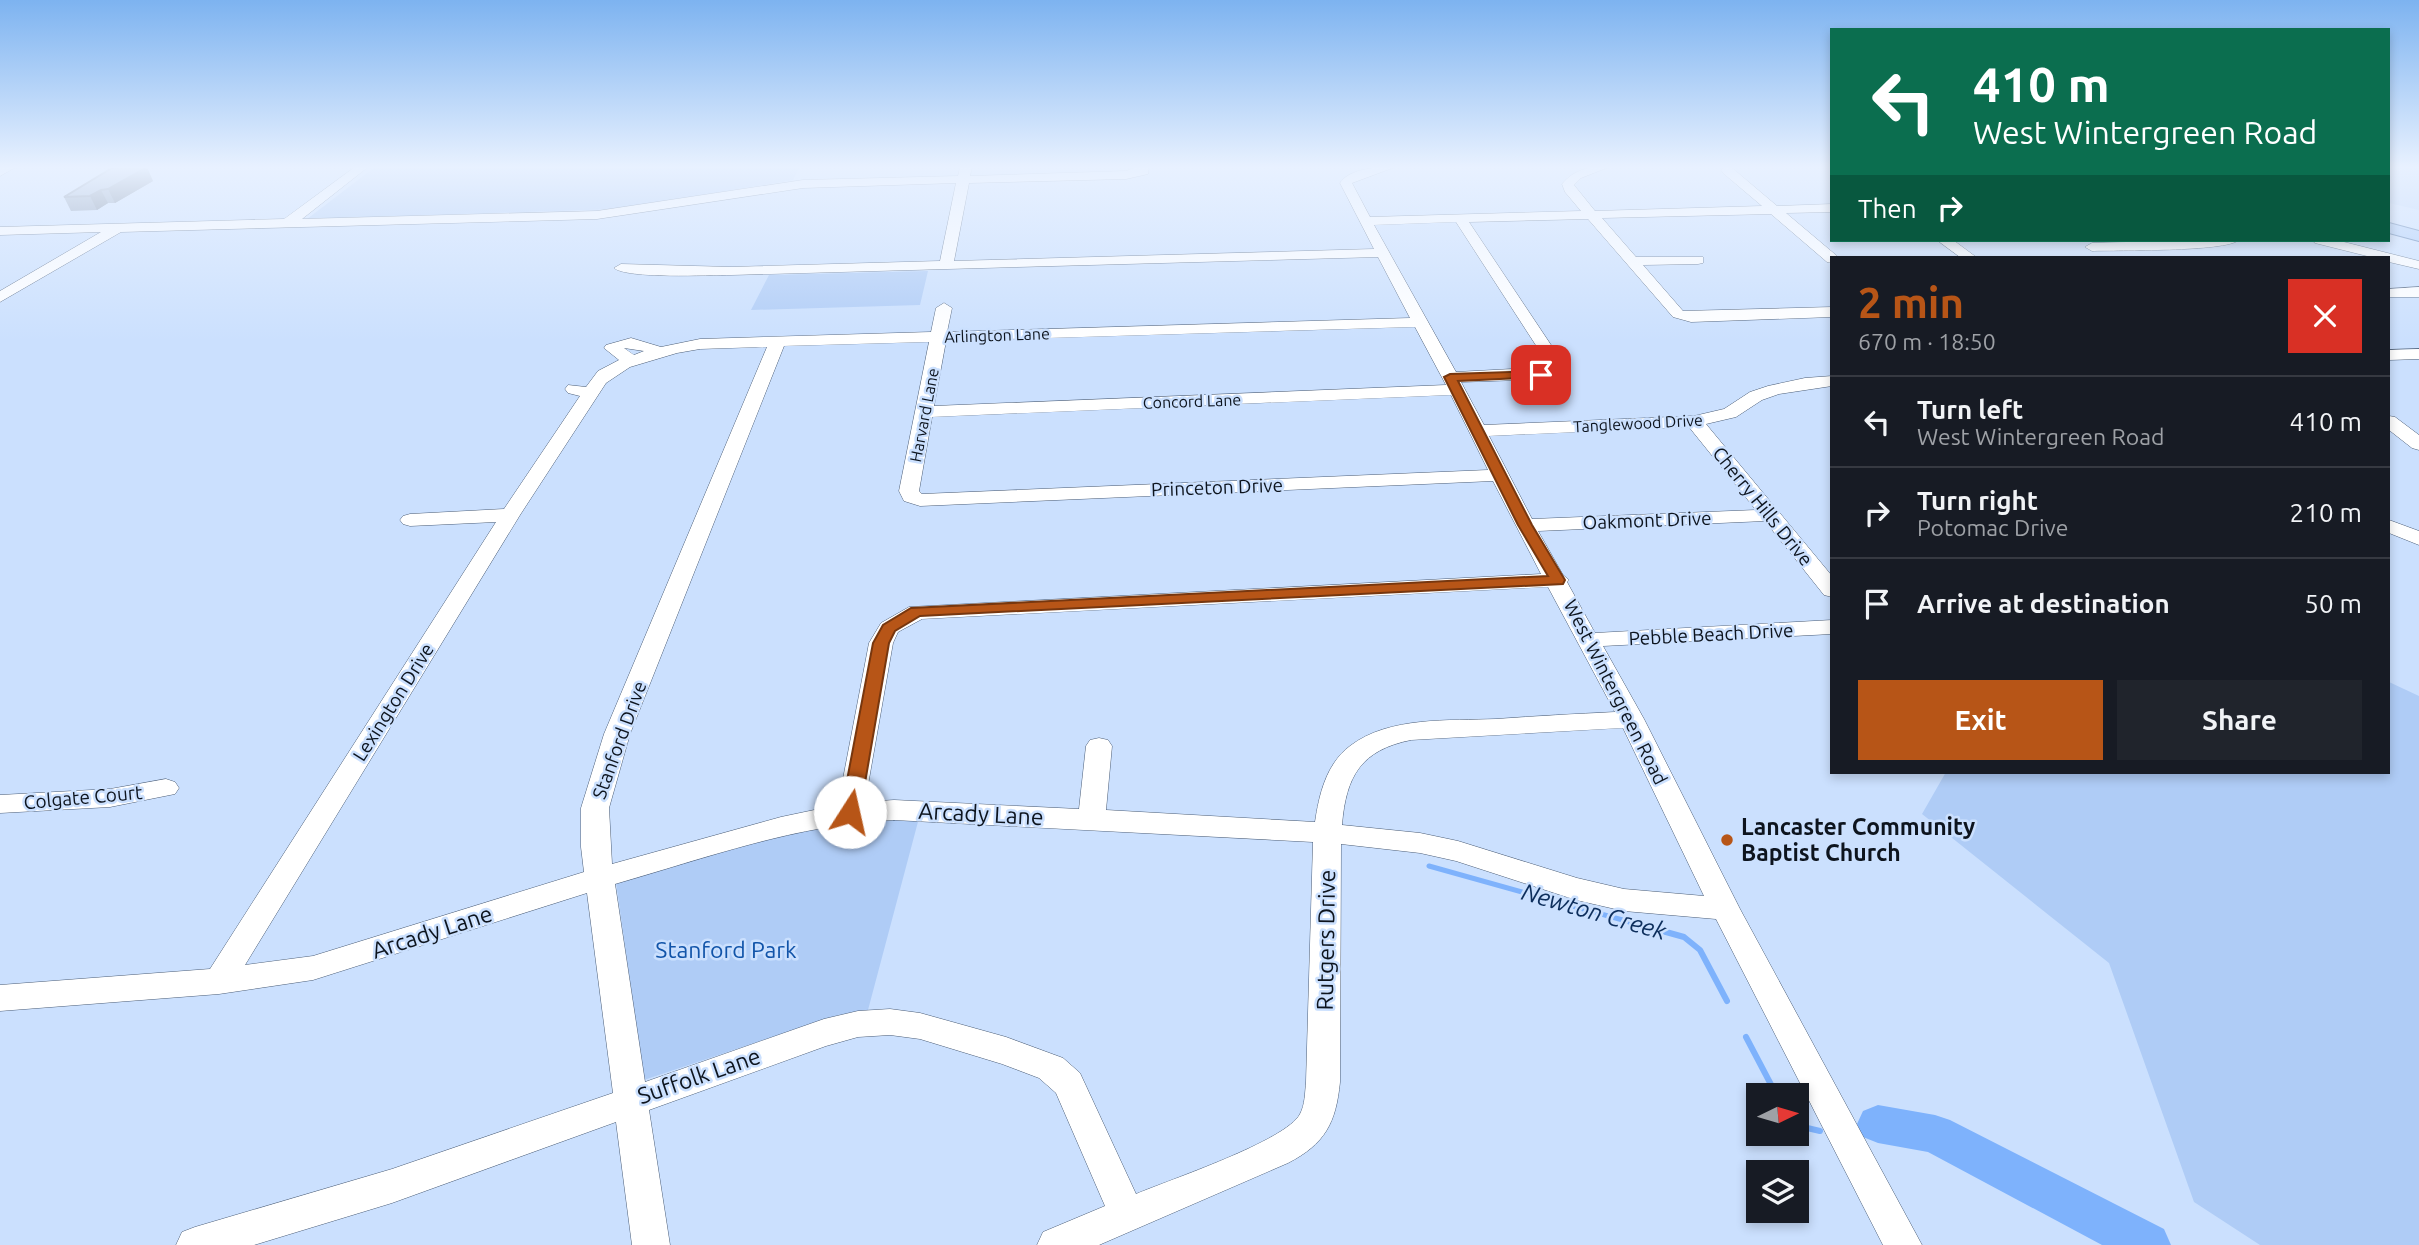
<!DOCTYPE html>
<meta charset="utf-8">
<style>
:root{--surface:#171b24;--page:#20242c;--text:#f1f3f6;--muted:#9ea1a6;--line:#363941;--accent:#b75517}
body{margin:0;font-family:Ubuntu,sans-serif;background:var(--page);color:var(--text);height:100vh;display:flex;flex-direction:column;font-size:26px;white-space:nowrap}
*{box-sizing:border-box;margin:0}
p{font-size:23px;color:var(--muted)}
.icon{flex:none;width:38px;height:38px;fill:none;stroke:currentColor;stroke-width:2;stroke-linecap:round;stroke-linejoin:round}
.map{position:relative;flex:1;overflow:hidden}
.panel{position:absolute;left:1830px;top:256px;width:560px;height:518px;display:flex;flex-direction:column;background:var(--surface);border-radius:0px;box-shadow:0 4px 10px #0003}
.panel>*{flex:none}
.guide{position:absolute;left:1830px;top:28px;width:560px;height:214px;border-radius:0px;box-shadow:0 4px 10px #0003;background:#0b6e4f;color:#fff;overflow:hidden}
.needle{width:46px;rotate:85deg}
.fabs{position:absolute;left:1746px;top:1083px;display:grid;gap:14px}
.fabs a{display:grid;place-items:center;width:63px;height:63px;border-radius:0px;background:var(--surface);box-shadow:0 4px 10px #0003;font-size:35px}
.pin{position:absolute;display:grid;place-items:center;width:60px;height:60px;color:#fff;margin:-30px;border-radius:14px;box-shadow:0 4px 10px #0006}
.me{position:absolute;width:77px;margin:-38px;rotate:10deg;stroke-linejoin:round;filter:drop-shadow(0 0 5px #0008)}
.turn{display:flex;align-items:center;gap:24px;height:147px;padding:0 28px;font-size:32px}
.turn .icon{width:91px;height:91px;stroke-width:2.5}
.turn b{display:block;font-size:49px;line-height:60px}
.then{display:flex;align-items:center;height:66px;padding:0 28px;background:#0003;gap:14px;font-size:26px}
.round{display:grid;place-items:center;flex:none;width:74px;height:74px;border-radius:0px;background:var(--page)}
.overview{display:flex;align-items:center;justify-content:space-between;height:119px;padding:0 28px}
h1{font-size:42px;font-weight:700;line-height:52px;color:var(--accent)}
.button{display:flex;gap:14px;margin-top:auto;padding:14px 28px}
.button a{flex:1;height:80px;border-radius:0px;background:var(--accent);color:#fff;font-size:28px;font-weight:700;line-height:80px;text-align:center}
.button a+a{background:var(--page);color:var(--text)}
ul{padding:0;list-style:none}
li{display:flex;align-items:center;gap:21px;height:91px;padding:0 28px;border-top:2px solid var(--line)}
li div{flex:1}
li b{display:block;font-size:26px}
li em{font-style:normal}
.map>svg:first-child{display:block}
.built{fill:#bcd5f9}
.green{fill:#afccf6}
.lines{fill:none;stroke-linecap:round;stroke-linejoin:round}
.stream-far1{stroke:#7eb2fc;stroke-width:5}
.stream{stroke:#7eb2fc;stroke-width:6}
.river{fill:#7eb2fc;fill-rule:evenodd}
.minor-casing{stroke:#4c5e77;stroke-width:1}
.major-casing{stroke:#5176aa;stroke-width:2}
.minor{fill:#fff;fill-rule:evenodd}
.major{fill:#acccf9;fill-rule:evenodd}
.wall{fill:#7e8fa7}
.shaded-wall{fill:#667488}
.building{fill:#92a6c2;stroke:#667488;stroke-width:2}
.route{fill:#b75517;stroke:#77370f;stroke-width:2}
.poi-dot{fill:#b75517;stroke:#cbe0fe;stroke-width:2.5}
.labels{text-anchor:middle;stroke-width:5;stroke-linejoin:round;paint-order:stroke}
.far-street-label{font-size:16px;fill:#0d141e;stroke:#cbe0fe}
.street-label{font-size:19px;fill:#0d141e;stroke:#cbe0fe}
.near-street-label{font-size:23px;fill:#0d141e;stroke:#cbe0fe}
.near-poi-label{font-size:23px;font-weight:bold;fill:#0d141e;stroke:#cbe0fe;text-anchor:start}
.near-park-label{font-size:23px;fill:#1154a9;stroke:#cbe0fe}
.near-water-label{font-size:24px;font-style:italic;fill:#0d2e5c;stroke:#cbe0fe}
</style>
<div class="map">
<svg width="2419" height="1245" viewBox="0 0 2419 1245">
<rect width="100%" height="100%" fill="#cbe0fe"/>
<path class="built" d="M2389 167H2419V210L2389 203Z"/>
<path class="green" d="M375 167H800L793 180 618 209 307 219Z
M928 271 920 305 751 310 769 275Z
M2389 682 2419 696V1245H2260L2194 1202 2109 963 1922 814 1946 772H2389Z
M919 818 868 1010 838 1015 644 1080 616 882 824 823Z"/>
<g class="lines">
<path class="stream-far1" d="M1429 866 1637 924"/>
<path class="stream" d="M1630 922 1684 937 1700 950 1727 1001
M1746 1037 1777 1096
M1797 1120 1803 1127 1820 1131"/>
<path class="river" d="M1878 1105 1935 1115 1950 1120 2164 1229 2171 1245H2102L1928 1152 1878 1143 1863 1137 1857 1124 1863 1111Z"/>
<g class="minor-casing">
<path id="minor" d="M0 167H16L0 176Z
M355 167H368L302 219 597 211 803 180 958 176 960 167H972L970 176 1126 171 1137 167H1149L1148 174 1126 179 969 183 954 261 1374 249 1340 183C1350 168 1378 167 1395 167L1352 183 1370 217 1581 211 1565 192 1562 184C1575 169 1590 166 1609 167L1581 178 1574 185 1595 211 1762 206 1723 173 1721 170 1725 167H1731L1777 206 1832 204V212L1786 213 1837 256 1832 257V263L1827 262 1771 214 1602 218 1636 257H1703V263L1698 264 1643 265 1683 311 1832 307V317L1691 322 1673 317 1588 219 1469 222 1567 369 1550 379 1461 382 1484 425 1694 416 1724 409 1750 392 1768 386 1805 378 1832 376V386L1779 394 1762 400 1736 417 1706 424 1832 576V597L1824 595 1765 521 1538 531 1563 575 1569 580 1567 582 1595 633 1832 620V634L1603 646 1644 719 1740 909 1922 1245H1883L1716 919 1624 911 1576 900 1456 861 1420 853 1341 844 1340 1082C1336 1123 1325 1144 1288 1163L1099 1245H1037L1043 1232 1105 1206 1056 1093 1039 1078 1002 1064 920 1039 890 1035 858 1037 826 1046 649 1110 670 1245H632L616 1122 392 1203 254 1245H176L182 1232 195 1227 392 1169 613 1093 587 893 313 980 219 994 0 1011V985L210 969 496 522 410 526 403 524 400 520 403 516 410 514 504 509 580 396 568 393 565 389 568 385 586 387 598 371 619 360 604 348 606 345 631 338 661 347 700 339 931 332 936 308 944 303 952 308 947 332 1410 318 1378 257 731 275C709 275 627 279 614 268L621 264 731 267 940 261 956 183 803 188 597 219 121 232 0 302V291L101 232 0 235V227L284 219ZM1456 222 1550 367 1456 372 1374 225ZM1415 327 1446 385 934 406 946 341ZM929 342 899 491 904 501 920 506 1493 481 1541 574 909 607 881 623 869 643 838 805 781 817 612 864 609 808 630 734 784 346ZM767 347 604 734 581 808V847L584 872 313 956 245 965 520 515 606 383 630 367 677 353 700 349ZM624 348 644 351 634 355ZM1451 395 1488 470 922 494 919 491 932 417ZM1689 427 1756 510 1532 519 1489 436ZM1548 587 1615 712C1575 714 1536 716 1496 719 1450 721 1389 716 1350 746 1326 764 1319 795 1315 822L1106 810 1112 746 1108 740 1099 738 1090 740 1086 746 1079 809 894 800 865 802 893 643 898 632 922 619ZM1623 728 1704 896 1624 889 1577 878 1458 841 1420 833 1342 825C1346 776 1361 750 1411 740ZM894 820 1313 842 1306 1082C1305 1092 1305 1105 1300 1114 1286 1141 1169 1180 1136 1194L1080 1073 1063 1058 1006 1037 920 1013 890 1009 858 1011 824 1019 645 1082 615 884C706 858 798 824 894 820Z
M1937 240H1953L1976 257H1960Z
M2195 240H2239C2225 252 2117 250 2092 251L2085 247 2092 243Z
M2313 240H2336L2419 261V269L2389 262V257H2371L2315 243Z
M2419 287V297H2389V289Z
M2419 349V359L2389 360V350Z
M2389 416 2395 417 2419 435V450L2412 448 2389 430Z
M2389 520 2419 531V545L2389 533Z
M166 779 175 782 179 788 175 794 110 807 0 813V795L110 789Z"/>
</g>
<g class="major-casing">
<path id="major" d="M2389 223 2419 231V241L2389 233Z"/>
</g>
<use href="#minor" class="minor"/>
<use href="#major" class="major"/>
</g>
<path class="wall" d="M153 181 115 203H108L97 210 71 211 64 197Z"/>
<path class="shaded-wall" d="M147 167 153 181 115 203 108 189Z
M101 190 108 203 97 210 90 196Z"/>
<path class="building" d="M147 167 108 189 101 190 90 196 64 197 112 168Z"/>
<linearGradient id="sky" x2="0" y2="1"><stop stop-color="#7db3f0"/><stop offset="0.49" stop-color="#e8f1ff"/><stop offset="1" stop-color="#e8f1ff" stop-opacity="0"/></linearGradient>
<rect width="2419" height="341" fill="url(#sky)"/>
<path class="route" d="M1541 371 1547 375 1545 377 1458 381 1532 525 1565 580 1563 584 920 616 895 631 889 643 860 812 857 817H843L841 812 873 643 883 625 911 608 1548 576 1518 525 1444 377 1450 374Z"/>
<circle class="poi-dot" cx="1727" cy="840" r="7"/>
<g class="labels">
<g class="far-street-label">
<text transform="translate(997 335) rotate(-2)" y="6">Arlington Lane</text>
<text transform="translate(1192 401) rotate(-2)" y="6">Concord Lane</text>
<text transform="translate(924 415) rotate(-79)" y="6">Harvard Lane</text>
<text transform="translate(1638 423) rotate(-3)" y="6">Tanglewood Drive</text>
</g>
<g class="street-label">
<text transform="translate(1217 487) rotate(-2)" y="7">Princeton Drive</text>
<text transform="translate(1763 506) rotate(51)" y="7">Cherry Hills Drive</text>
<text transform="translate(1647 520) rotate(-2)" y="7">Oakmont Drive</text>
<text transform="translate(1711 634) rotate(-3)" y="7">Pebble Beach Drive</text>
<text transform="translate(1616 692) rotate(63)" y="7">West Wintergreen Road</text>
<text transform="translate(393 702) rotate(-58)" y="7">Lexington Drive</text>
<text transform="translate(619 740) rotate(-70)" y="7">Stanford Drive</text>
<text transform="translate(83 797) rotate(-5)" y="7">Colgate Court</text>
</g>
<g class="near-street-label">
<text transform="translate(981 814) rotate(3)" y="8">Arcady Lane</text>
<text transform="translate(432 932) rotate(-18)" y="8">Arcady Lane</text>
<text transform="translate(1326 940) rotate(-89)" y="8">Rutgers Drive</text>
<text transform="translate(699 1076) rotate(-19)" y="8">Suffolk Lane</text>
</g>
<g class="near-poi-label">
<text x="1741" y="835">Lancaster Community<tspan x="1741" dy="26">Baptist Church</tspan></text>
</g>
<g class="near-park-label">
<text x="726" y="958">Stanford Park</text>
</g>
<g class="near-water-label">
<text transform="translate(1594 912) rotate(16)" y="8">Newton Creek</text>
</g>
</g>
</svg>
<div class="fabs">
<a><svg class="needle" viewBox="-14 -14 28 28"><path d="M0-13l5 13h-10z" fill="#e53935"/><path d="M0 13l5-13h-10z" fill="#9ea1a6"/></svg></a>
<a><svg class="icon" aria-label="layers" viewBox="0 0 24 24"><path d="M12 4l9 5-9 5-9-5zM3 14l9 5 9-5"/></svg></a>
</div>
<div class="pin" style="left:1541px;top:375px;background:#d93025"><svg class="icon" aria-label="arrive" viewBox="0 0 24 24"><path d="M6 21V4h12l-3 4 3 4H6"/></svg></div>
<svg class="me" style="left:850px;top:812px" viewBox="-20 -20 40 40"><circle r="19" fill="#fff"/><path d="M0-13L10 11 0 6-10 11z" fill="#b75517"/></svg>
<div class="guide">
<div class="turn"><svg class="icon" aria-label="left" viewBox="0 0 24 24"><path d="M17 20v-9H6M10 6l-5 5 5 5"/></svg><div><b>410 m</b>West Wintergreen Road</div></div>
<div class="then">Then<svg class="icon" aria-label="right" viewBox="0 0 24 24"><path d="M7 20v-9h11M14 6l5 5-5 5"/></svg></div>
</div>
<section class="panel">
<div class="overview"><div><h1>2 min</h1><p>670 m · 18:50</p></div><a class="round" style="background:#d93025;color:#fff"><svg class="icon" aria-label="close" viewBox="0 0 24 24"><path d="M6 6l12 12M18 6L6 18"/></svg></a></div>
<ul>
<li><svg class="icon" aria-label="left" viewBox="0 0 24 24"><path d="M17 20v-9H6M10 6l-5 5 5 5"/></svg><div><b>Turn left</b><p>West Wintergreen Road</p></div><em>410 m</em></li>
<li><svg class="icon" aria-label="right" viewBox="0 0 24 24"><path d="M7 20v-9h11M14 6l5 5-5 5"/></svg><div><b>Turn right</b><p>Potomac Drive</p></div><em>210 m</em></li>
<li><svg class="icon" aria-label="arrive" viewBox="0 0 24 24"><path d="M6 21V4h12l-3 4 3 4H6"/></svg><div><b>Arrive at destination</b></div><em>50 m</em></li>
</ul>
<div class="button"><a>Exit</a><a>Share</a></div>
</section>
</div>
